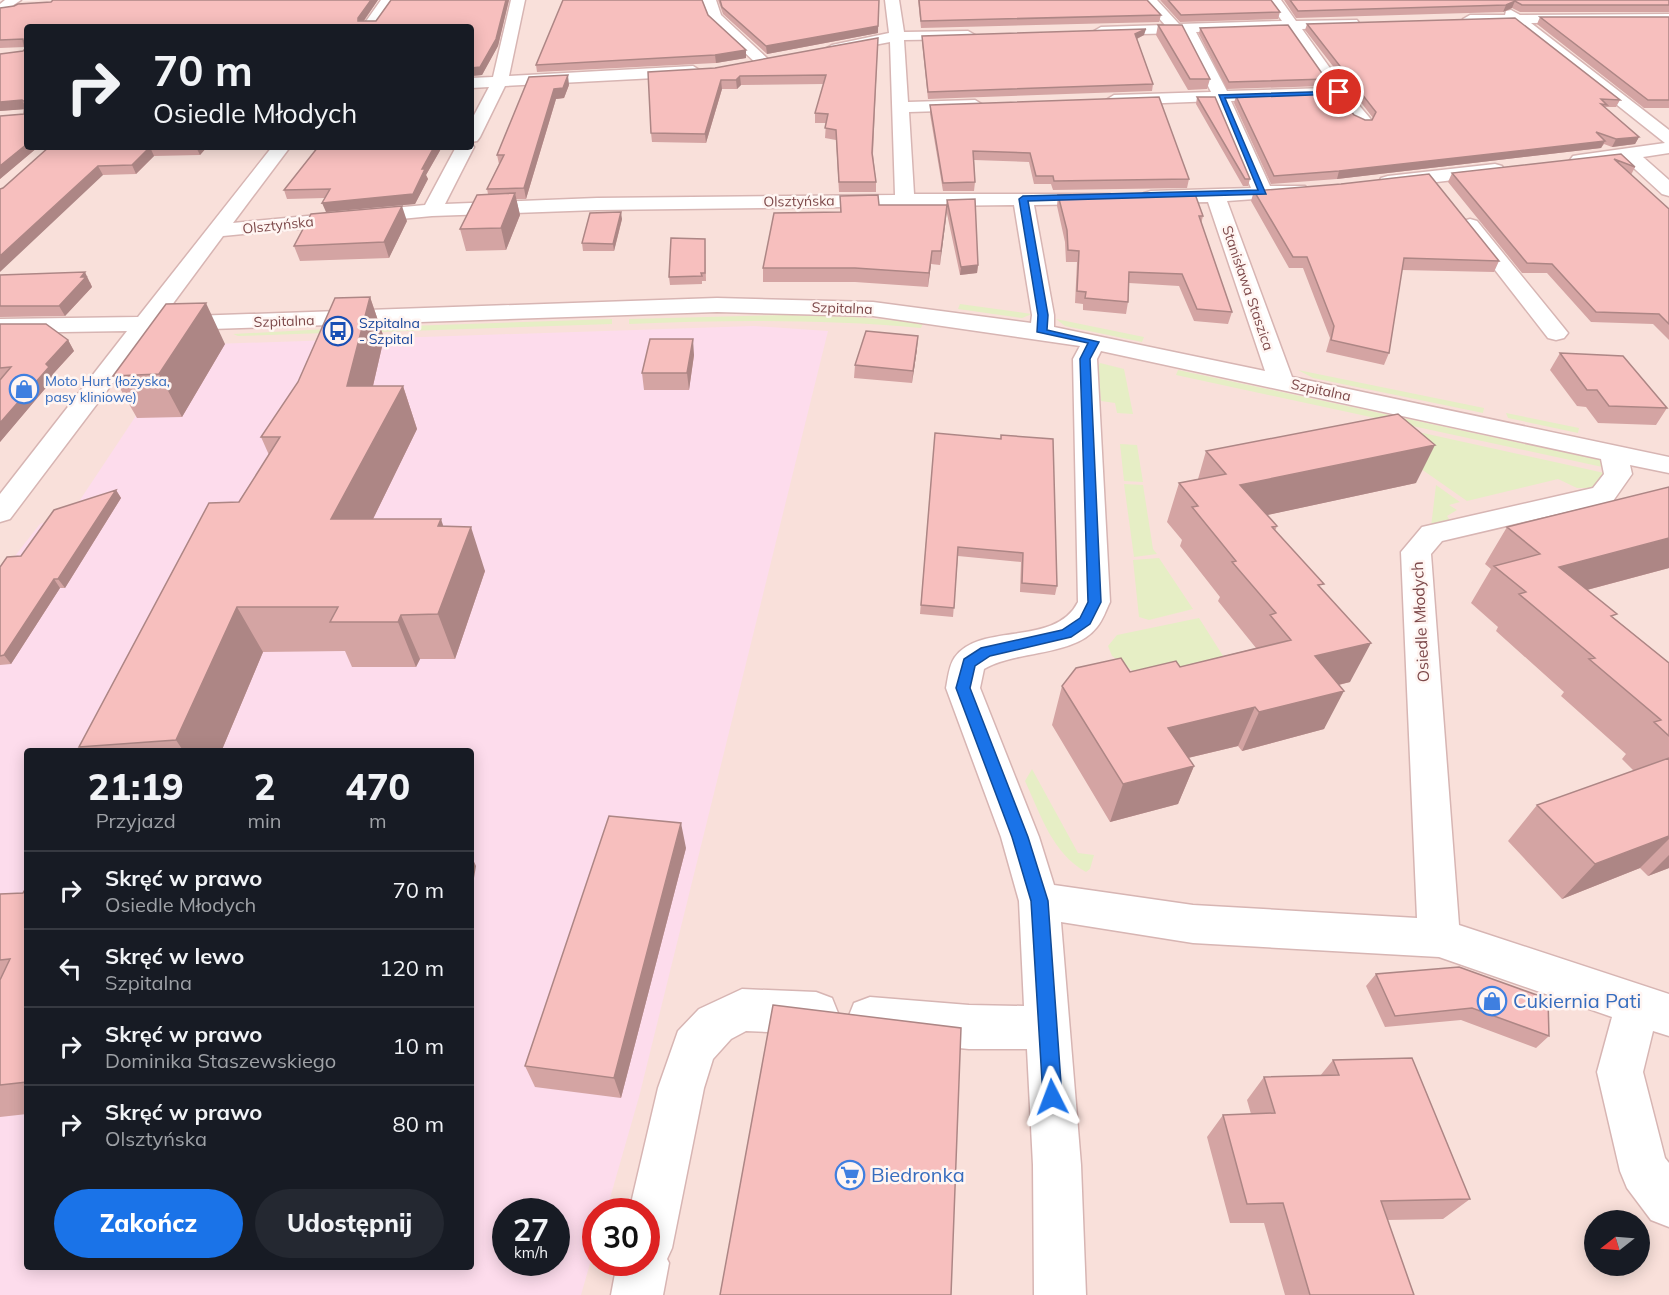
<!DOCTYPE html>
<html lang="pl">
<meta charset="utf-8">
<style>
:root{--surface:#171b24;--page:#242831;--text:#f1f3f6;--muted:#9ea1a6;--line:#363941;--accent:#1a73e8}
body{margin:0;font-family:Mulish,sans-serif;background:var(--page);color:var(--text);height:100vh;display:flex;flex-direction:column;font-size:22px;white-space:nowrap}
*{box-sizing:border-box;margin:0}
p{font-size:20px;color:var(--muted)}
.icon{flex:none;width:33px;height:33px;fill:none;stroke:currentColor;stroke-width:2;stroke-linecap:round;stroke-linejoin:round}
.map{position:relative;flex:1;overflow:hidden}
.side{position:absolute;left:24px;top:748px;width:450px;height:522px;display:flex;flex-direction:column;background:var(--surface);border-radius:6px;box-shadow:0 3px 15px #0003}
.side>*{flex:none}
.hud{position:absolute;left:24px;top:24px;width:450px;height:126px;border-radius:6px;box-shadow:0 3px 15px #0003;background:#171b24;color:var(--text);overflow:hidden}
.needle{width:39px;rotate:253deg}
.fabs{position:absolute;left:1584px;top:1210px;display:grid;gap:12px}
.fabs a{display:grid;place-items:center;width:66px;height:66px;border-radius:50%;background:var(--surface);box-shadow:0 3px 15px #0003;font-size:30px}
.speed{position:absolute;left:492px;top:1198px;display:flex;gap:12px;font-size:30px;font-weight:700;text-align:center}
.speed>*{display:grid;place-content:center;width:78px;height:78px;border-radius:50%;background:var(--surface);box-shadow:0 3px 15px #0003;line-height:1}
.speed small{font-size:15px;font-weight:400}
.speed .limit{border:9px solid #d22;background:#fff;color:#111}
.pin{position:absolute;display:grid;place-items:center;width:51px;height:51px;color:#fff;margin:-26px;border:3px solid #fff;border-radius:50%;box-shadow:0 2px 6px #0007}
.me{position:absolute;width:66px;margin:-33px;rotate:357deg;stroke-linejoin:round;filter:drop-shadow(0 0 4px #0008)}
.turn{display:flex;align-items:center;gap:21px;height:126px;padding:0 30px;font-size:27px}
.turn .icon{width:78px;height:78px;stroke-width:2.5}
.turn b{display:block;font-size:42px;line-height:51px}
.eta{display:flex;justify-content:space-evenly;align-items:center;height:102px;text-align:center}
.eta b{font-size:36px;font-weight:800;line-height:42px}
.action{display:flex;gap:12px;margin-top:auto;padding:12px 30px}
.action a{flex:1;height:69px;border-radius:36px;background:var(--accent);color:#fff;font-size:24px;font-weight:800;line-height:69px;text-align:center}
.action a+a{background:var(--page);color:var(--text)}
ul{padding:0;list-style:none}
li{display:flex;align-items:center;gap:18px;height:78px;padding:0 30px;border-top:2px solid var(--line)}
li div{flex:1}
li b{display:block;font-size:22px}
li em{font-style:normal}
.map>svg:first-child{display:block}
.residential{fill:#f9e0da;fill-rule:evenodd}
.medical{fill:#fddcec;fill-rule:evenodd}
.green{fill:#e6eec5}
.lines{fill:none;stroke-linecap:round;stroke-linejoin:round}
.minor-casing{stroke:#d7b5b3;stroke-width:3}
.minor{fill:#fff;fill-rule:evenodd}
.wall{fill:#d4a4a3}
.shaded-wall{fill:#ad8685}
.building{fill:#f7bfbe;stroke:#ad8685;stroke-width:1.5}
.route{fill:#1a73e8;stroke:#114b97;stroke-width:1.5}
.labels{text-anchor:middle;stroke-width:5;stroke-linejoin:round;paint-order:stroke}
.far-street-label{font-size:14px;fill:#7d494a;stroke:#fff5f2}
.far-transit-label{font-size:14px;fill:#164399;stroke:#fff5f2;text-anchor:start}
.far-shop-label{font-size:14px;fill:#366cbe;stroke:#fff5f2;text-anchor:start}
.street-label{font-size:16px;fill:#7d494a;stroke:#fff5f2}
.near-shop-label{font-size:20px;fill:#366cbe;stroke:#fff5f2;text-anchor:start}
</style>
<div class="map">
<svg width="1669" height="1295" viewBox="0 0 1669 1295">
<rect width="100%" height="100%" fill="#feeeea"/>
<path class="residential" d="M43 0H1669V1295H0V3ZM27 27H471V147H27ZM27 752H471V1268H27ZM506 1212H556V1263H506ZM596 1212H646V1263H596ZM1594 1221H1640V1266H1594Z"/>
<path class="medical" d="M754 326 828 331 639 1097 606 1212H596L595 1246 581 1295H0V575L40 524 72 512 183 345ZM27 752H471V1268H27ZM506 1212H556V1263H506Z"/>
<path class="green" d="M960 304 1032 314 1022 318 958 309Z
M786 315 853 317 923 323 921 328C823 319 727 320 629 324V319Z
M612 319V324L349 333 351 328Z
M1056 319 1144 337 1142 342 1065 326Z
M327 329 325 333 238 336 233 334Z
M1100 363 1124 369 1133 414 1117 413 1115 403 1101 401 1098 367Z
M1178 370 1600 460 1607 468 1176 375Z
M1298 370 1484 408 1483 413 1313 378Z
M1506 413 1579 428 1578 433 1508 418Z
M1423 433 1609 474 1598 487 1590 488H1577L1558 479 1467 501 1381 441Z
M1120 444 1137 445 1143 482 1124 481Z
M1124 484 1143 485 1153 549 1157 554 1134 557Z
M1436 485 1460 502 1449 505 1457 510 1447 516 1451 522 1431 527Z
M1159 558 1193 609 1149 620 1139 617 1133 560Z
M1199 618 1225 659 1224 662 1136 673 1112 656 1108 646 1117 635Z
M1032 769 1078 853 1094 855 1090 869 1086 872C1052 853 1041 815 1025 781Z"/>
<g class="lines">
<g class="minor-casing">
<path id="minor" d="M5 0H21L0 14V4Z
M381 0H395L376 27H362Z
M511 0H525L509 76 693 66 701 71 693 76 505 86 480 137 477 141 471 142V121L489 87 471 88V78L493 77Z
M702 0H716L721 15 768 59 771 62 768 65H758L710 20Z
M885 0H899L904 32 968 31 975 35 968 39 904 40 908 102 975 100 983 105 975 110 909 112 914 194H1110L1113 198 1110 202 1103 204 1034 205 1054 315V327L1265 371 1208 202 1151 203 1144 201 1141 197 1144 193 1151 191 1251 188 1215 101 1114 105 1106 100 1114 95 1211 92 1182 33 1101 35 1094 31 1101 27 1165 25 1143 0H1157L1179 24 1282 21 1267 0H1281L1296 21 1357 20 1359 23 1357 26 1352 27 1302 29 1345 89 1369 117 1372 121 1369 125H1357L1335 97 1231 101 1270 186H1305L1308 190 1305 194 1298 196 1227 201 1292 377 1669 457V473L1630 465 1632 474 1613 501 1442 541 1431 554 1459 925 1669 994V1036L1653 1031 1643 1072 1665 1158 1669 1163V1227L1651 1220 1627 1188 1620 1171 1597 1072 1612 1017 1439 957 1193 943 1061 922 1081 1165 1086 1295H1034L1033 1165 1027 1049H969L870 1039 854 1033 848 1018 854 1003 870 997 969 1005 1024 1006 1019 901 1001 837 946 688C948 678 949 665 955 657 980 622 1056 647 1078 602L1073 359 1080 346 873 316 717 312 152 331 10 519 0 522V494L127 331 0 333V319L138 317 272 147H290L233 223 425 205 456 147H471V143L474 147 445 204 597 198 895 195 890 42 832 53 825 49 832 45 889 33ZM1288 29 1328 88 1227 91 1196 32ZM1014 205 1032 315 1031 323 873 302 717 298 163 317 223 236 432 216 597 210ZM1101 351 1601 459 1604 474 1593 488 1422 527 1401 552 1417 918 1193 905 1054 885 1039 837 980 688 984 669C1015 650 1074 657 1097 627 1103 620 1106 610 1110 602L1097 359Z
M1511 10 1520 15 1669 14V22L1531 23 1669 130V153L1643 157 1669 180V196L1662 194 1624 159 1579 165 1573 164 1570 160 1573 156 1579 155 1665 143 1514 23H1470L1463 19 1470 15H1505L1506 11Z
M1495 164 1502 166 1504 170 1502 174 1388 188 1381 186 1379 182 1381 178 1388 176Z
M1470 219 1477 221 1564 328 1568 333 1564 338 1556 340 1548 338 1460 225 1463 221Z
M742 989 816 992 832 998 838 1013 832 1028 816 1034 746 1031 731 1039 713 1059 704 1088 672 1248 667 1259 669 1263 663 1295H611L617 1263H646V1212H629L658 1088 678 1031 699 1009Z"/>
</g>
<use href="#minor" class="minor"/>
</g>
<path class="wall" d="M53 0H378L364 21H376L391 0H509L498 46 482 75 471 76V27H27V147H38L0 179V116L24 114V109L0 111V54L23 51 25 49V47L0 48V8L14 6 18 4 51 2Z
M718 0H879L878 33 767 54 723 14Z
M918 0H1147L1161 15 1159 22 921 28Z
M1160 0H1271L1280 12 1278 19 1180 22Z
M1284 0H1669V12H1520L1512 8 1503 12 1296 18Z
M708 15 746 58 716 63 537 72 536 65Z
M1540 17H1669V108H1644L1537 24Z
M1307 24 1620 100 1616 107H1605V108L1639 137 1635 144 1612 147 1604 144 1601 148 1337 179 1271 184 1234 103 1236 96 1365 120H1372L1373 118 1305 30Z
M1158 25 1210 79 1207 89 1188 90 1156 35Z
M1200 28 1326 79 1324 86 1227 89 1199 34Z
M1144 35 1137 39 1153 84 1152 91 928 99 922 42V36Z
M878 38 873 154 876 182V192H839L836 140 825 138 826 123H815V113L824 84 741 85 737 89H722L706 143 652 142 651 133 715 68Z
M569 85 564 98 556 99 526 199H516L520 215 506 250 466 251 460 229 488 194 487 189 499 164 497 155Z
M1197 97 1250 179 1248 186H1243L1196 104Z
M930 105 1189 179 1187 188 1053 190 1051 184H1034L1029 162 974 160 975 182 974 191H943L930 114Z
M49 147H207L200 155 154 156 136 174 103 175 3 188Z
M318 147H442L426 175 428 179 415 204 326 212 325 198 287 199 284 190Z
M1621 154 1635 167 1631 175 1669 209V340L1653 324 1591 322 1547 273H1522L1448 182 1452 173Z
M1254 191 1499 261 1494 272 1402 270 1389 353 1384 365 1326 352 1330 338 1303 268H1289L1251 201Z
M1058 195 1203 216 1201 224 1232 312 1228 324 1194 321 1179 286 1129 283 1128 302 1126 314 1083 310V304L1075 303 1077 262H1066L1065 242 1057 206Z
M840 196 879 205H946L947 200 978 265 977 273 960 275 946 209 940 265 931 264 928 287 855 282H763V268L840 212Z
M622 219 614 251H583L582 243Z
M407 221 389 258 300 261 294 246Z
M705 239 706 281H702V284L670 285 669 277Z
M0 275 90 282 92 287 65 316 0 317Z
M370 297 384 338 373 386H403L417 429 373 519 443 526 485 571 455 659H420L416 667H352L345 651 263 652 221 752H83L79 747 269 455 261 437Z
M0 324 68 340 74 351 53 374 55 377 0 442V380L1 379H0Z
M225 344 182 417 137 418 113 376Z
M917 349 912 383 854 378 855 365Z
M1560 353 1667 408 1656 425 1598 423 1586 407 1577 406 1550 370Z
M694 355 689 390H644L642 373Z
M935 433 1057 586 1055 595 1020 592 1021 562 958 556 953 617 920 614Z
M1206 451 1416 483 1267 515 1277 526 1275 531 1322 589 1350 682 1339 685 1324 729 1242 751 1238 746 1188 758 1194 766 1178 804 1110 822 1052 725 1062 686 1130 672 1180 667 1256 648 1218 601 1220 597 1180 546 1182 540 1167 522 1179 483 1198 479Z
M116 490 121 498 65 588H60L11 664 0 665V567L21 556Z
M1507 527 1669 568 1587 590 1614 618 1669 663V868L1648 876 1640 868 1562 899 1508 841 1537 805 1634 771 1622 759 1626 754 1561 696 1564 692 1496 631 1498 627 1471 603 1491 569 1485 564Z
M686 848 621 1098 535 1087 525 1066Z
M27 886V1114L0 1117V894L23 893Z
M1376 974 1549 1036 1536 1048 1461 1020 1385 1027 1366 986Z
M1333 1060 1470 1199 1443 1219 1387 1220 1414 1295H1285L1264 1223H1230L1207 1137 1223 1115 1251 1114 1247 1100 1264 1077 1320 1076Z"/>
<path class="shaded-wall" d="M371 0H378L360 26 358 18Z
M506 0H509L498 46 482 75 471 76V68Z
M1515 1 1512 8 1503 12 1506 5Z
M878 26V33L767 54 766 46Z
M1146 29 1144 35 1134 40 1135 34Z
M746 50V58L716 63 715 55Z
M568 75 569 85 564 98 556 99 526 199 524 188 554 89Z
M740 76 741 85 737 89 736 80Z
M721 80 722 89 706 143 705 134Z
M472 82 474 90 471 95V83Z
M22 100 27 109 0 111V102Z
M1639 137 1635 144 1612 147 1616 139Z
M1605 141 1601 148 1337 179 1339 171Z
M27 144V147H38L0 179V166Z
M150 147 154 156 136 174 132 165Z
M196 147H207L200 155Z
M434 147H442L426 175 428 179 415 204 326 212 322 203 422 169Z
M98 166 103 175 0 272V256Z
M515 193 520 215 506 250 501 228Z
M947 205 946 218 940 265 941 251Z
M402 206 407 221 389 258 384 242Z
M621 212 622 219 614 251 613 244Z
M932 251 931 264 928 287 929 273Z
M978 265 977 273 960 275 961 267Z
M85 272 92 287 65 316 59 306Z
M370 297 384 338 363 429 347 386Z
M206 303 225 344 182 417 159 374Z
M918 336 917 349 912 383 913 371Z
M693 339 694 355 689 390 687 373Z
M68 340 74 351 53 374 55 377 0 442V423L46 364Z
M403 386 417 429 351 564 331 519Z
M1435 445 1416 483 1226 524 1240 485Z
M116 490 121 498 65 588 58 579Z
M441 519 456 564 438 526Z
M471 527 485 571 455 659 438 614Z
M1669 538V568L1534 604 1559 567Z
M54 579 60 588 11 664 4 655Z
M237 607 263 652 221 752H184L176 740Z
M401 615 420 659 416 667 398 622Z
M1371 643 1350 682 1296 695 1315 656Z
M1344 691 1324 729 1242 751 1259 712Z
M1255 707 1238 746 1154 766 1168 728Z
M1194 766 1178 804 1110 822 1123 784Z
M681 823 686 848 621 1098 614 1078Z
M1669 836V839L1640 868 1562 899 1595 864Z
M471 855 476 866 471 896Z
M1669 855V868L1648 876Z"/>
<path class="building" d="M53 0H371L358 18V21H376L391 0H506L496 39 480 67 471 68V27H27V144L0 166V116L24 114 25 102 22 100 0 102V54L23 51 25 49 23 39 0 40V8L14 6 18 4 51 2Z
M563 0H702L708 15 746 50 715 55 536 65Z
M720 0H879L878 26 766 46 722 7Z
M919 0H1147L1161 15 921 21Z
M1168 0H1271L1280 12 1181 15Z
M1290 0H1669V5H1522L1515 1 1506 5 1298 11Z
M1540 17H1669V100H1648Z
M1515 18 1620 100 1601 99 1607 105 1601 104 1639 137 1616 139 1596 132 1605 141 1339 171 1274 176 1236 96 1336 92 1354 115 1365 120H1372L1376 112 1307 24Z
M1158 25H1182L1210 79H1190Z
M1288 25 1326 79 1229 82 1200 28Z
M1146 29 1135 34 1153 84 928 92 922 36Z
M878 38 872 153 876 182H839L836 130 825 128 828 114 815 113 826 75 740 76 736 80H721L705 134 651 133 648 72 715 68Z
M568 75 563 88 554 89 524 188 487 189 504 155H497L529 77Z
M1159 97 1189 179 1054 181 1053 176H1036L1030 153 973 151 975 182 943 183 930 105Z
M1197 97H1215L1250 179H1245Z
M49 147H172H150L132 165 98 166 0 256V189L3 188Z
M318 147H434L422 169H425L413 194 322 203 330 189 284 190Z
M1621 154 1635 167 1614 159 1669 209V324L1659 314 1596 312 1552 264 1527 263 1452 173Z
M1429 174 1499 261 1404 258 1389 353 1331 340 1334 326 1307 257H1293L1254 191 1341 184Z
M515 193 501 228 460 229 477 195Z
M1195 194 1203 216H1199L1232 312 1197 309 1182 274 1129 272 1128 302 1085 298 1086 292 1077 291 1079 251 1068 250 1067 230 1058 195Z
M878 195 879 205H947L941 251H932L929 273 855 268H763L774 213 841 212 840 196Z
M975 199 978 265 961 267 947 200Z
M402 206 384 242 294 246 311 214Z
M621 212 613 244 582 243 590 213Z
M671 238 705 239V273H701L702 276 669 277Z
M85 272 81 277H86L59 306H0V275Z
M370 297 347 386H403L331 519H441L438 526 471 527 438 614 401 615 398 622H330L338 607H237L176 740 79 747 209 503 239 502 280 437H261L298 382 335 298Z
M206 303 159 374 113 376 166 304Z
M0 324H46L68 340 46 364 49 367 0 423V380L11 367 0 368Z
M866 331 918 336 913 371 855 365Z
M650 339H693L687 373H642Z
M1560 353 1623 356 1667 408 1609 406 1597 390H1587Z
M1398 414 1435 445 1240 485 1277 526 1272 527 1324 584 1318 585 1371 643 1315 656 1344 691 1259 712 1255 707 1168 728 1194 766 1123 784 1062 686 1076 668 1121 658 1130 672 1176 661 1180 667 1291 640 1270 615 1276 613 1232 562 1236 561 1192 507 1198 506 1179 483 1226 474 1206 451Z
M935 433 1001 439V435L1053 439 1057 586 1022 583 1023 553 958 547 954 608 921 605Z
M1669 487V538L1559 567 1617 614 1611 616 1669 663V736L1654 722 1661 720 1589 659 1595 658 1519 594 1526 592 1494 566 1540 554 1507 527Z
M116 490 58 579H54L4 655 0 656V567L7 557 21 556 54 510Z
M1669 758V836L1595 864 1537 805Z
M609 816 681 823 614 1078 525 1066Z
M27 886V1082L0 1085V980L10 959 0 960V894L23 893Z
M1459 967 1548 999 1549 1036 1472 1008 1395 1016 1376 974Z
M773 1005 961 1028 951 1295H720Z
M1412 1058 1470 1199 1381 1201 1414 1295H1310L1283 1203 1247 1204 1223 1115 1275 1113 1264 1077 1339 1075 1333 1060Z"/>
<path class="route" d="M1341 91 1339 94 1225 98 1266 194 1028 201 1048 315 1047 330 1099 342 1090 359 1101 602 1090 624 1071 637 990 656 975 666 970 688 1028 837 1048 901 1062 1097 1059 1103 1052 1106 1045 1103 1043 1097 1031 901 1012 837 956 688 964 659 981 648 1062 630 1080 618 1088 602 1080 359 1088 343 1037 332 1038 315 1019 199 1023 196 1258 190 1219 95Z"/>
<defs>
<g id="bus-ring" transform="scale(1.5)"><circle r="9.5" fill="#fff5f2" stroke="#1a4fb4" stroke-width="1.5"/><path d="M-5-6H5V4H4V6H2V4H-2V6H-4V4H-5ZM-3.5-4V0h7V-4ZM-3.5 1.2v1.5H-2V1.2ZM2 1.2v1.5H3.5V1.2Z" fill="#1a4fb4"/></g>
<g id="shop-ring" transform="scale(1.5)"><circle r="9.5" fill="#fff5f2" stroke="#3f7fe0" stroke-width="1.5"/><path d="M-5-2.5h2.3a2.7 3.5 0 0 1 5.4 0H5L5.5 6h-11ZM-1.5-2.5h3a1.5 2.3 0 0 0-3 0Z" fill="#3f7fe0"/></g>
<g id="supermarket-ring" transform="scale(1.5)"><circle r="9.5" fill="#fff5f2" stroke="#3f7fe0" stroke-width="1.5"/><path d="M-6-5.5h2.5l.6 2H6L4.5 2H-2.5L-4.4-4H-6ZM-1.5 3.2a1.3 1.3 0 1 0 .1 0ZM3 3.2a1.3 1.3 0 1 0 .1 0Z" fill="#3f7fe0"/></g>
</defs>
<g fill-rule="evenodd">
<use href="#bus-ring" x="338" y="331"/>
<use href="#shop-ring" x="24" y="389"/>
<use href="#shop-ring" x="1492" y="1001"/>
<use href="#supermarket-ring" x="850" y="1175"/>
</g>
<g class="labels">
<g class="far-street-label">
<text transform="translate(799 201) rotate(-1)" y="5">Olsztyńska</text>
<text transform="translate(278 225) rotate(-6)" y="5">Olsztyńska</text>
<text transform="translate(1248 288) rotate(71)" y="5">Stanisława Staszica</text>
<text transform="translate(842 308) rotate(2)" y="5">Szpitalna</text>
<text transform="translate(284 321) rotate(-2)" y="5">Szpitalna</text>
<text transform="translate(1321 390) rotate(12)" y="5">Szpitalna</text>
</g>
<g class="far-transit-label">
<text x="359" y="328">Szpitalna<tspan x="359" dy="16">- Szpital</tspan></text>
</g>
<g class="far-shop-label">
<text x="45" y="386">Moto Hurt (łożyska,<tspan x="45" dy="16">pasy kliniowe)</tspan></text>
</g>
<g class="street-label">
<text transform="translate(1420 622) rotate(-93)" y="6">Osiedle Młodych</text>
</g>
<g class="near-shop-label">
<text x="1513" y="1008">Cukiernia Pati</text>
<text x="871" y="1182">Biedronka</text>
</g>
</g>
</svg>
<div class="fabs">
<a><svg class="needle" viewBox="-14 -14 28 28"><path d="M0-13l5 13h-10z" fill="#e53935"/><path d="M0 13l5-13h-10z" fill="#9ea1a6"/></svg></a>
</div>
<div class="speed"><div>27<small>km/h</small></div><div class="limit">30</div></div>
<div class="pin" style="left:1339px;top:92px;background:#d93025"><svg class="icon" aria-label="arrive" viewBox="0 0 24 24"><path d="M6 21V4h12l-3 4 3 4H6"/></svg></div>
<svg class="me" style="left:1052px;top:1097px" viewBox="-20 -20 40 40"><path d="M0-17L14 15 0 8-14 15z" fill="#1a73e8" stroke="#fff" stroke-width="4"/></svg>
<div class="hud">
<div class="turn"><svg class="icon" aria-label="right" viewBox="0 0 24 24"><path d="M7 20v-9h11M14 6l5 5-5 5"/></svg><div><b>70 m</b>Osiedle Młodych</div></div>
</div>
<section class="side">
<div class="eta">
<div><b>21:19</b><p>Przyjazd</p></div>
<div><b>2</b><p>min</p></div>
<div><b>470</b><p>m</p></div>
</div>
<ul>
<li><svg class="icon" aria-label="right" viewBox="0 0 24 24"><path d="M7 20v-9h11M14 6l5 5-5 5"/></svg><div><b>Skręć w prawo</b><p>Osiedle Młodych</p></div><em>70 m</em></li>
<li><svg class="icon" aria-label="left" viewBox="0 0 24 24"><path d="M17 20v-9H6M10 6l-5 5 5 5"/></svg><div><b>Skręć w lewo</b><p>Szpitalna</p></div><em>120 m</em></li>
<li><svg class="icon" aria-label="right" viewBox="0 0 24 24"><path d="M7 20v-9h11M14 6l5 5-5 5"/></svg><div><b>Skręć w prawo</b><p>Dominika Staszewskiego</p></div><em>10 m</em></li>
<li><svg class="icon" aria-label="right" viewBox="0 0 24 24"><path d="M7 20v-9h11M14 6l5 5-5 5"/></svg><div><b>Skręć w prawo</b><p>Olsztyńska</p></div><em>80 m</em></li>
</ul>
<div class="action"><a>Zakończ</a><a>Udostępnij</a></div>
</section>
</div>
